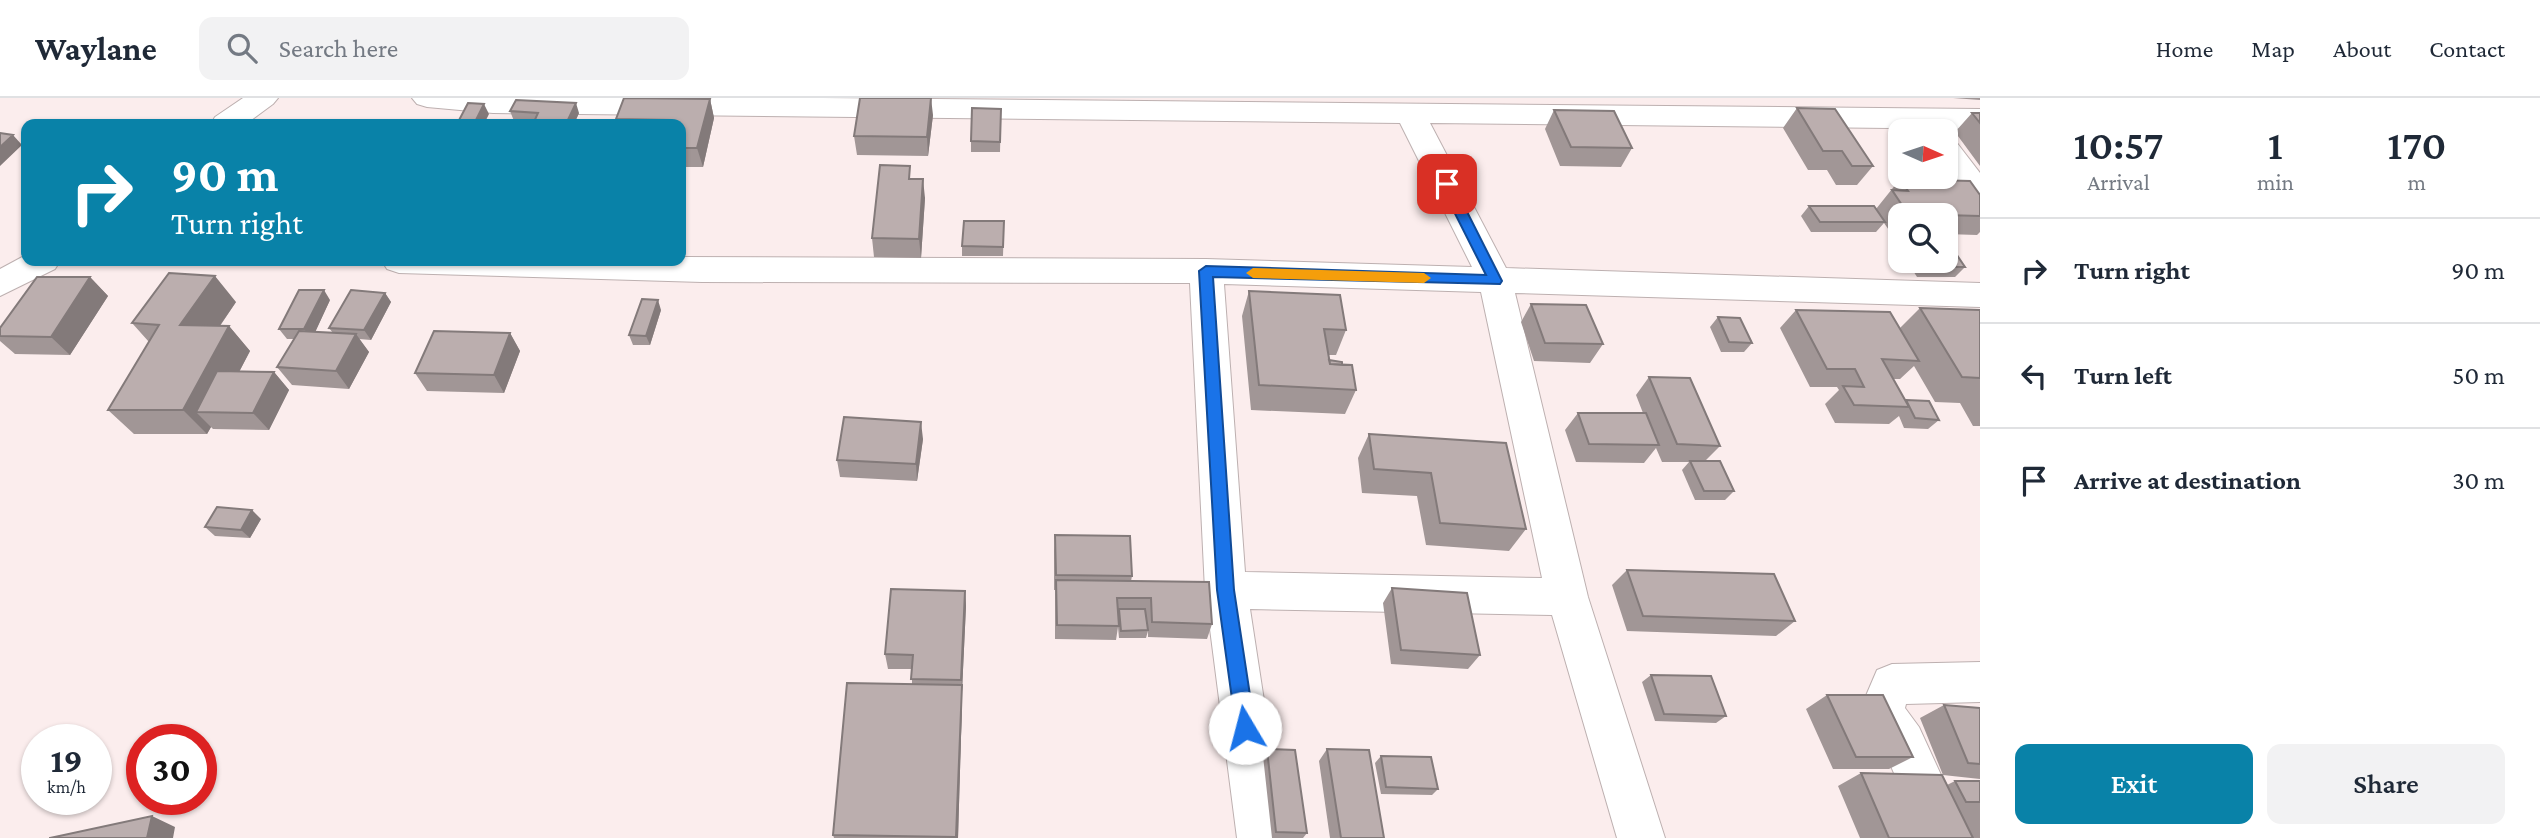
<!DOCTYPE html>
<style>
:root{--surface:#fff;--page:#f2f2f3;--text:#1f2937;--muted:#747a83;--line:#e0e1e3;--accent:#0982a8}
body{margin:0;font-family:"Crimson Pro",serif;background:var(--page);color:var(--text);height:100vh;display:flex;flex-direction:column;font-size:26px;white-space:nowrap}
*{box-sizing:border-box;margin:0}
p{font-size:23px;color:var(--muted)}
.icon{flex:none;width:38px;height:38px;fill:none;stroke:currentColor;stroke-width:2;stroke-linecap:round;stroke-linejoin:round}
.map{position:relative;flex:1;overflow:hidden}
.drawer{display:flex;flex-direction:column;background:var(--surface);width:560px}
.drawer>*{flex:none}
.guide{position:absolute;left:21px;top:21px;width:665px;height:147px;border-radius:14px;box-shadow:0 2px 5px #0004;background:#0982a8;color:#fff;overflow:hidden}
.needle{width:46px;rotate:93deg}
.fabs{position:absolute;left:1888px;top:21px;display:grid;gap:14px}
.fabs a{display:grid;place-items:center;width:70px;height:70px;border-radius:14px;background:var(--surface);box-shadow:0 2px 5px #0004;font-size:35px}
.speed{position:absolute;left:21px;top:626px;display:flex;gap:14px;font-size:35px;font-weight:700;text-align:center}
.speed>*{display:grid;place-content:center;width:91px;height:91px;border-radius:50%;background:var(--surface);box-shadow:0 2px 5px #0004;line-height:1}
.speed small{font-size:18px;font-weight:400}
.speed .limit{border:10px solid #d22;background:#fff;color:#111}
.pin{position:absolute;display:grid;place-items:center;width:60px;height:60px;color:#fff;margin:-30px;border-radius:14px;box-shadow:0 4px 10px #0006}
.me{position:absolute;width:77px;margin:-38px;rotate:352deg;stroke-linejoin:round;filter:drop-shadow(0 0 5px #0008)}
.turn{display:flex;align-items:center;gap:24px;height:147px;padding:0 35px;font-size:32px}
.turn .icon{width:91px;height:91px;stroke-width:2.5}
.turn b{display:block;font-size:49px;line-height:60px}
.eta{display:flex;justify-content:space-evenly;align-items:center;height:119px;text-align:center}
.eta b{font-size:42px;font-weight:600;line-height:49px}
.button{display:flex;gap:14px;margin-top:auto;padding:14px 35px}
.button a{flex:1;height:80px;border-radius:14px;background:var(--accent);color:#fff;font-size:28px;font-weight:600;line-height:80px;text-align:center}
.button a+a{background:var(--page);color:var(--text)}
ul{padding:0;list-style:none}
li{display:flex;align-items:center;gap:21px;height:105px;padding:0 35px;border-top:2px solid var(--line)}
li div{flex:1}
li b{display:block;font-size:26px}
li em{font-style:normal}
header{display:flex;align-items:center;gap:42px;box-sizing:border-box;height:98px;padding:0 35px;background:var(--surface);border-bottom:2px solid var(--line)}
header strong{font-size:33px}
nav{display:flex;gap:38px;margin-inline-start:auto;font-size:24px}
.search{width:490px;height:63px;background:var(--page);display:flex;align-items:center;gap:18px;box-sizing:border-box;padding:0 24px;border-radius:14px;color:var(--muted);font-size:26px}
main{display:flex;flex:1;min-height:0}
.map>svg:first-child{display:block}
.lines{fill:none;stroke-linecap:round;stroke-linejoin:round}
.minor-casing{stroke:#bdb0b0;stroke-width:2}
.minor{fill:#fff;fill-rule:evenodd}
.wall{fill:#a19696}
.shaded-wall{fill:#837a7a}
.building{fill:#bbaeae;stroke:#837a7a;stroke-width:2}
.route{fill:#1a73e8;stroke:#114b97;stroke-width:2}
.slow{fill:#f59e0b}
</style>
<header>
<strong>Waylane</strong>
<div class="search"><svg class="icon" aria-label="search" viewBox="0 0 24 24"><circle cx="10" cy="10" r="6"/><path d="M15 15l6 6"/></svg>Search here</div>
<nav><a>Home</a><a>Map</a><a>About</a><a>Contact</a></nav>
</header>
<main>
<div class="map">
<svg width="1980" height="740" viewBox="0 0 1980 740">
<rect width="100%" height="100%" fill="#fbeded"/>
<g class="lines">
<g class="minor-casing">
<path id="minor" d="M243 0H278L273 6 246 26H211L215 19Z
M412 0H823L1980 11V31L1430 25 1506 170 1980 185V209L1515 195 1588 499 1665 740H1617L1552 517 1250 511 1285 740H1237L1205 492 1190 185 702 184 399 175 387 171 382 163H681V159L1206 161 1472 169 1400 25 493 15 427 9 417 6ZM1224 186 1481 194 1542 480 1245 474Z
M1946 42 1957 45 1980 75V108L1969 105 1946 74Z
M26 157V163H60L55 171 0 198V171Z
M1980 564V604L1906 606 1905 610 1919 629 1970 740H1922L1887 659 1865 629 1859 614 1877 572 1892 566Z"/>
</g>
<use href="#minor" class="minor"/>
</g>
<path class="wall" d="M1952 0H1980V2L1953 0Z
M680 1H710L714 20 703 69H681V26H618L616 21Z
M1797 10 1873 68 1857 87H1836L1827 72H1808L1783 30Z
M1001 11 1000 54H971V43Z
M1554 12 1632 50 1621 69 1560 68 1545 31Z
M510 13 579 15 574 26H533V24L514 23Z
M1972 15H1980V68L1955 34Z
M933 17 928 58 857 57 854 38Z
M911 81 925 100 921 160 874 159 872 140Z
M1900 81 1980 97V134L1977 137 1946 136V117H1900V135H1891L1884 125 1876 134H1811L1801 118 1809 108 1876 111Z
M1004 123 1003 158H962V148Z
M1900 137V152L1895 143Z
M1907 163H1946L1965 169 1955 179H1917Z
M90 179 108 198 70 257 15 256 0 243V230Z
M1249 193 1346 232 1336 257H1328L1329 262 1342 267 1356 292 1345 316 1251 312 1242 218Z
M385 195 391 204 371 242 359 241 369 254 349 291 292 287 277 269 294 241H287L279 231 330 202 315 234 333 235 329 230Z
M236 204 220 228H229L250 253 239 274H274L289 292 269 332 213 331 211 329 207 336H134L108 312 149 244 132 225Z
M1531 206 1603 246 1590 265 1534 263 1521 224Z
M1920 210 1980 212V328H1973L1960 305 1935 304 1914 268 1900 281H1893L1905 302H1906L1939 322 1928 331 1904 330 1899 318 1889 326 1835 325 1825 306 1839 292 1837 289H1810L1780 230 1796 212 1900 230Z
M661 212 650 247H633L629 237Z
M1718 219 1752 245 1744 254H1721L1710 229Z
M510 235 520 253 504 295 427 293 415 275Z
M1649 279 1720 348 1705 363 1734 393 1725 402H1695L1682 372 1689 364H1662L1656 350 1644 365 1576 364 1565 332 1578 315H1643L1636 297Z
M1369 336 1526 431 1509 453 1426 447 1417 398 1362 395 1358 360Z
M923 341 917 383 840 379 837 362Z
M261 421 250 440 215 438 205 429Z
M1055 437 1132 478 1131 483 1212 526 1207 541 1148 539V533L1146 540H1119L1118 529 1116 542 1055 541V492H1054V453Z
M1627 472 1795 523 1776 538 1627 533 1612 487Z
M1392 490 1480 557 1468 571 1391 566 1383 505Z
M965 493 966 508 962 593V606L958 740H834L833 737 912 586V571H888L885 556Z
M1651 577 1726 618 1716 625 1655 623 1642 584Z
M1827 597 1913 659 1889 671H1833L1806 611Z
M1944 607 1980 610V681L1943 677 1920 620Z
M1267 651 1307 735 1303 740H1272L1263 658Z
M1327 651 1384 740H1330L1319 663Z
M1381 658 1438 691 1432 697 1381 696 1375 665Z
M1861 675 1947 687 1955 683H1980V740H1860L1838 688Z"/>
<path class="shaded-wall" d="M931 0 933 17 928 58 927 39Z
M710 1 714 20 703 69 697 50Z
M576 5 579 15 574 26H566Z
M484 6 489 16 484 26H474Z
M13 37 22 47 0 68V49Z
M923 81 925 100 921 160 919 141Z
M215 178 236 204 203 252 180 227Z
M90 179 108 198 70 257 51 239Z
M324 192 330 202 312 241 304 231Z
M385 195 391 204 371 242 364 232Z
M658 202 661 212 650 247 646 238Z
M229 228 250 253 218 314H196L211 329 207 336 183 312Z
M510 235 520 253 504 295 494 277Z
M356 236 369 254 349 291 336 273Z
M274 274 289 292 269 332 253 315Z
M921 324 923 341 917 383 916 366Z
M252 412 261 421 250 440 241 432Z
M965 493 966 508 962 593V606L958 740H956Z
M152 718 175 729 173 740H147Z"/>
<path class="building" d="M624 0 710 1 697 50H681V26H670L671 22 616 21Z
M860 0H931L927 39 854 38Z
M516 2 576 5 566 26H533L538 15 510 13Z
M468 5 484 6 474 26H457Z
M972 10 1001 11 1000 44 971 43Z
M1797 10 1835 11 1873 68H1852L1842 53H1823Z
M1554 12 1614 13 1632 50 1571 49Z
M1972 15H1980V25Z
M0 35 13 37 0 49Z
M880 67 910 68 909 81H923L919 141 872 140Z
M1900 81 1970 83 1980 97V118L1908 116 1892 92 1908 93Z
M1809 108H1874L1885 124H1820Z
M964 123H1004L1003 149 962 148Z
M1946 141 1965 169H1927L1923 163H1946Z
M169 175 215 178 180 227 229 228 183 312H108L159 227 132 225Z
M37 179H90L51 239 0 238V230Z
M299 192H324L304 231H279Z
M351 192 385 195 364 232 329 230Z
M1249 193 1340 197 1346 232 1324 231 1330 266 1352 267 1356 292 1259 287Z
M642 201 658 202 646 238 629 237Z
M1531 206 1586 207 1603 246 1545 245Z
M1920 210 1980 212V280L1962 279Z
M1796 212 1890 214 1919 263 1882 261 1909 309 1854 307 1843 288 1864 289 1855 271H1827Z
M1718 219 1740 220 1752 245 1729 244Z
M299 233 356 236 336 273 277 269Z
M434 233 510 235 494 277 415 275Z
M1329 262 1342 264V267L1330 266Z
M217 273 274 274 253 315 196 314Z
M1649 279 1690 280 1720 348 1677 346Z
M1906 302 1929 303 1939 322 1915 320Z
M1578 315H1646L1659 347 1589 346Z
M844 319 921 324 916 366 837 362Z
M1369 336 1506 345 1526 431 1440 425 1431 375 1374 371Z
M1690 363H1720L1734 393H1704Z
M217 409 252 412 241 432 205 429Z
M1055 437 1130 438 1132 478 1056 477Z
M1627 472 1774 476 1795 523 1643 518Z
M1056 482 1209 484 1212 526 1152 524 1151 500H1117L1119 528 1057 527Z
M1392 490 1467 495 1480 557 1401 552Z
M891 491 965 493 961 582 911 581 913 557 885 556Z
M1119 511H1145L1148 532 1121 533Z
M1651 577 1711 578 1726 618 1664 616Z
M847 585 962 587 956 739 833 737Z
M1827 597H1883L1913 659H1856Z
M1944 607 1980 610V666L1968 665Z
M1267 651 1295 652 1307 735 1276 734Z
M1327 651 1369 652 1384 740H1341Z
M1381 658 1431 659 1438 691 1386 689Z
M1861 675 1942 677 1973 740H1889Z
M1955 683H1980V704H1966Z
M152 718 147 740H49H50Z"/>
<path class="route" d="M1447 82 1453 86 1502 183 1500 186 1213 179 1234 492 1255 630 1252 636 1245 639 1239 636 1236 630 1217 492 1199 173 1206 168 1486 177 1440 86Z"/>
<path class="slow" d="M1253 170 1424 175 1431 180 1424 185 1253 180 1246 175Z"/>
</svg>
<div class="fabs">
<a><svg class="needle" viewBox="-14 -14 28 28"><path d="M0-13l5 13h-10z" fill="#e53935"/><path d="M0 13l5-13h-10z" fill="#747a83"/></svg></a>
<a><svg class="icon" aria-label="search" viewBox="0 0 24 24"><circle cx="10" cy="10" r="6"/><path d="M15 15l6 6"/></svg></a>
</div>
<div class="speed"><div>19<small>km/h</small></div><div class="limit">30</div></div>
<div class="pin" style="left:1447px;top:86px;background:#d93025"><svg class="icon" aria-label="arrive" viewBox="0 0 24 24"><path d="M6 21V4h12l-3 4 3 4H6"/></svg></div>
<svg class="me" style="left:1245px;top:630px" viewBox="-20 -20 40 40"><circle r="19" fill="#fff"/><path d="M0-13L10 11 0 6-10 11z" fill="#1a73e8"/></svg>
<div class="guide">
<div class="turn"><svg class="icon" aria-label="right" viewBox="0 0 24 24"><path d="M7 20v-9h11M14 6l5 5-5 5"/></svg><div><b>90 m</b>Turn right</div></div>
</div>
</div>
<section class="drawer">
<div class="eta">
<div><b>10:57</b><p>Arrival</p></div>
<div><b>1</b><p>min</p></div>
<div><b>170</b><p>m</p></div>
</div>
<ul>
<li><svg class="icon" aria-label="right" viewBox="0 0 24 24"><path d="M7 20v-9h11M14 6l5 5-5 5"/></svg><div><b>Turn right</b></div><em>90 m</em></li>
<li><svg class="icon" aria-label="left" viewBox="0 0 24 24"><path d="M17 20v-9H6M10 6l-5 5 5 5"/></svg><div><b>Turn left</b></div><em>50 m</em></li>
<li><svg class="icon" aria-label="arrive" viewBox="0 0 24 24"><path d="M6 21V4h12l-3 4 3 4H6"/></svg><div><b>Arrive at destination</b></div><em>30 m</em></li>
</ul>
<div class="button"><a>Exit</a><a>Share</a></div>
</section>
</main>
